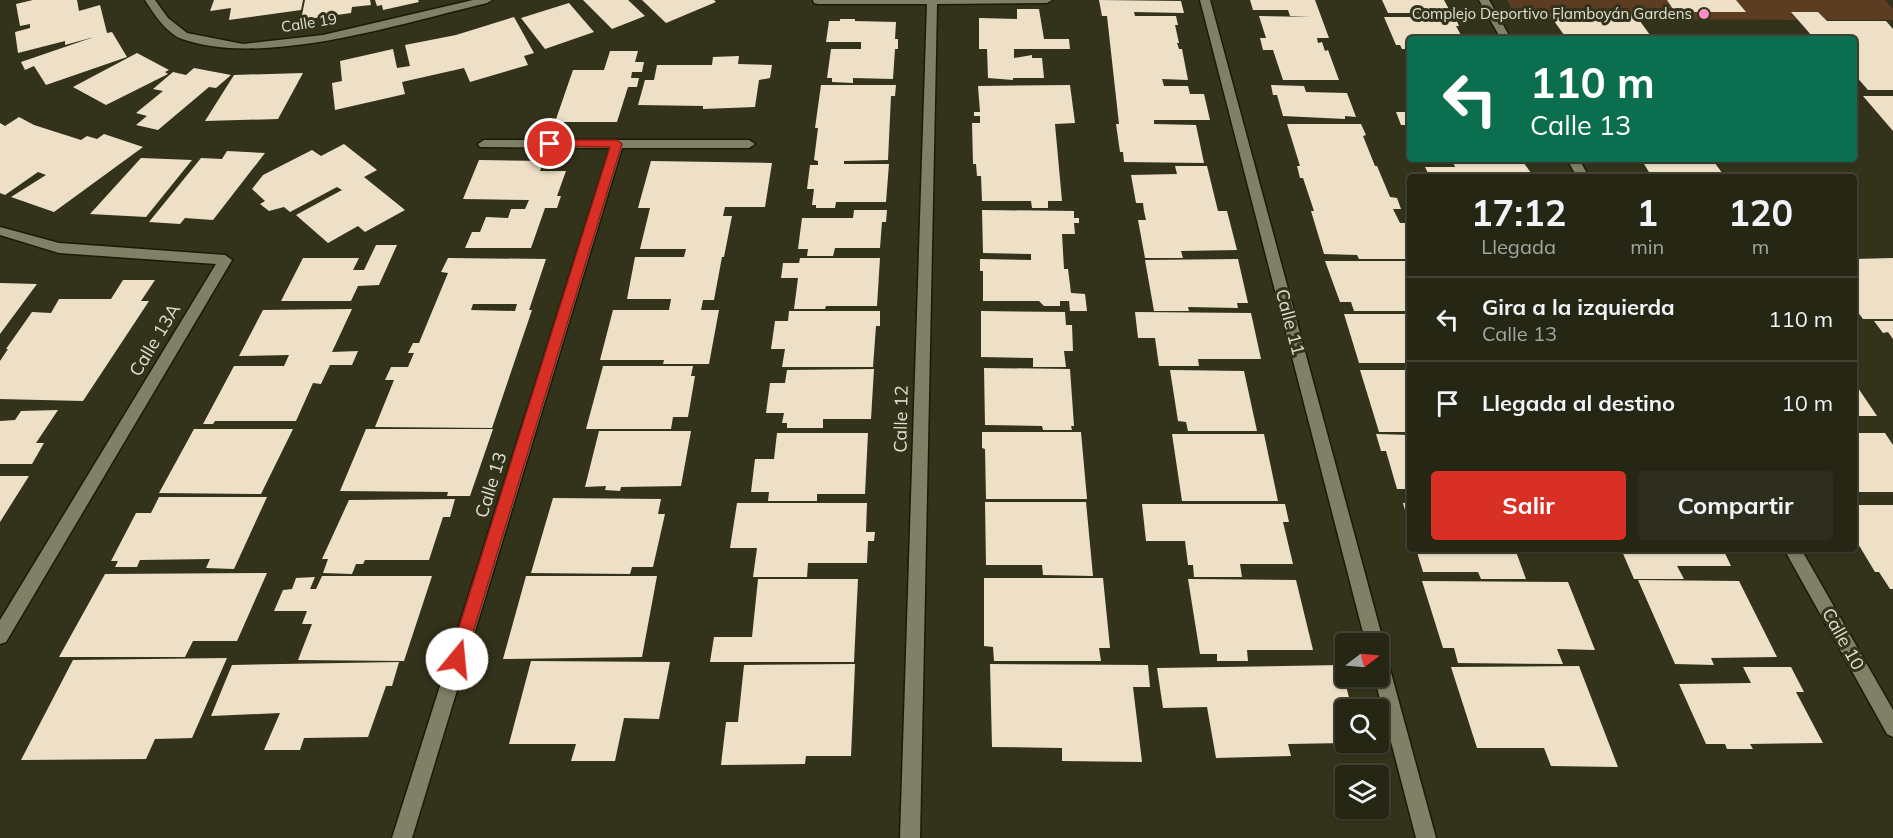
<!DOCTYPE html>
<html lang="es">
<meta charset="utf-8">
<style>
:root{--surface:#262615;--page:#2e2e1e;--text:#f1f3f6;--muted:#a4a5a0;--line:#424334;--accent:#d93025}
body{margin:0;font-family:Mulish,sans-serif;background:var(--page);color:var(--text);height:100vh;display:flex;flex-direction:column;font-size:22px;white-space:nowrap}
*{box-sizing:border-box;margin:0}
p{font-size:20px;color:var(--muted)}
.icon{flex:none;width:33px;height:33px;fill:none;stroke:currentColor;stroke-width:2;stroke-linecap:round;stroke-linejoin:round}
.map{position:relative;flex:1;overflow:hidden}
.panel{position:absolute;left:1407px;top:174px;width:450px;height:378px;display:flex;flex-direction:column;background:var(--surface);border-radius:6px;box-shadow:0 2px 4px #0004,0 0 0 2px var(--line)}
.panel>*{flex:none}
.banner{position:absolute;left:1407px;top:36px;width:450px;height:126px;border-radius:6px;box-shadow:0 2px 4px #0004,0 0 0 2px var(--line);background:#0b6e4f;color:#fff;overflow:hidden}
.needle{width:39px;rotate:74deg}
.tools{position:absolute;left:1335px;top:633px;display:grid;gap:12px}
.tools a{display:grid;place-items:center;width:54px;height:54px;border-radius:6px;background:var(--surface);box-shadow:0 2px 4px #0004,0 0 0 2px var(--line);font-size:30px}
.pin{position:absolute;display:grid;place-items:center;width:51px;height:51px;color:#fff;margin:-26px;border:3px solid #fff;border-radius:50%;box-shadow:0 2px 6px #0007}
.me{position:absolute;width:66px;margin:-33px;rotate:17deg;stroke-linejoin:round;filter:drop-shadow(0 0 4px #0008)}
.turn{display:flex;align-items:center;gap:21px;height:126px;padding:0 24px;font-size:27px}
.turn .icon{width:78px;height:78px;stroke-width:2.5}
.turn b{display:block;font-size:42px;line-height:51px}
.eta{display:flex;justify-content:space-evenly;align-items:center;height:102px;text-align:center}
.eta b{font-size:36px;font-weight:700;line-height:42px}
.cta{display:flex;gap:12px;margin-top:auto;padding:12px 24px}
.cta a{flex:1;height:69px;border-radius:6px;background:var(--accent);color:#fff;font-size:24px;font-weight:700;line-height:69px;text-align:center}
.cta a+a{background:var(--page);color:var(--text)}
ul{padding:0;list-style:none}
li{display:flex;align-items:center;gap:18px;height:84px;padding:0 24px;border-top:2px solid var(--line)}
li div{flex:1}
li b{display:block;font-size:22px}
li em{font-style:normal}
.map>svg:first-child{display:block}
.green{fill:#5d3d22}
.building{fill:#ede0c7;fill-rule:evenodd}
.lines{fill:none;stroke-linecap:round;stroke-linejoin:round}
.street-casing{stroke:#1b1a05;stroke-width:3}
.street{fill:#808067;fill-rule:evenodd}
.route{fill:#d93025;stroke:#8d1f18;stroke-width:1.5}
.poi-dot{fill:#fa8fc6;stroke:#33331c;stroke-width:2}
.labels{text-anchor:middle;stroke-width:6;stroke-linejoin:round;paint-order:stroke}
.far-poi-label{font-size:15px;fill:#e0e0d2;stroke:#33331c;text-anchor:end}
.far-street-label{font-size:15px;fill:#e0e0d2;stroke:#33331c}
.street-label{font-size:18px;fill:#e0e0d2;stroke:#33331c}
</style>
<div class="map">
<svg width="1893" height="838" viewBox="0 0 1893 838">
<rect width="100%" height="100%" fill="#33331c"/>
<path class="green" d="M1507 0H1885L1893 9V20L1517 19Z"/>
<path class="building" d="M33 0H77L79 11 100 5 107 33 112 32 127 57 46 85 34 66 25 70 21 62 94 37 65 45V41L18 53 15 32 30 28V24L20 26 16 4Z
M214 0H303L301 10 229 20 231 8 210 11Z
M305 0H370L371 5 352 7 351 13 301 20Z
M375 0H418L419 2 383 10 382 5 377 6Z
M583 0H628L645 16 612 29Z
M642 0H714L716 2 666 23Z
M1099 0 1181 1 1184 13 1134 12 1135 16H1176L1178 25H1175L1179 43H1177L1179 49H1182L1188 80 1162 79 1164 86H1188L1190 94H1204L1210 120H1154V124L1196 125 1204 163 1124 162 1123 152H1120L1116 124H1119L1107 16H1102Z
M1250 0H1315L1329 38H1317L1318 43 1322 42 1325 51 1328 50 1339 80H1283L1273 50H1263L1260 38H1266L1259 16 1311 17 1290 16 1288 10H1253Z
M1382 0H1444L1451 13H1388Z
M1667 0H1736L1746 12H1675Z
M569 3 594 32 545 49 521 18Z
M1017 9H1039L1044 39H1069L1070 49H1014V58L1032 55V58H1042L1044 78H1013V80L988 78 987 49H979V18L1017 19Z
M1791 12H1818L1827 21H1886L1893 29V90H1868L1854 74V39H1798L1795 36H1812Z
M1634 13 1653 39H1567L1549 14Z
M514 17 534 53 524 56 528 65 470 82 464 68 402 82 405 94 335 110 332 83 342 81 340 61 393 49 397 68 410 66 405 45 456 35Z
M1384 17H1455L1459 26H1456L1463 39H1410V49H1402L1400 45H1396Z
M840 19H855V21L896 22 895 39H898V49H895L893 79 853 78V83L832 82V78H827L831 49H861V42H826L829 21H840Z
M610 51H638L635 62H644L642 72H632L631 78H639L637 87H628L617 122H555L573 70H604Z
M137 53 169 70 165 72 168 74 106 105 73 87Z
M739 56 738 64 772 65 770 78 759 80 755 107 703 109V106L638 105 645 80H654L657 65H712L713 57Z
M194 68 231 75 216 88 209 87 158 130 136 125 147 116 136 113 163 91 153 89 173 72 186 75Z
M303 73 278 119 205 121 234 75Z
M821 85H896L895 96H891L888 160 844 161V164H889L886 202H836L835 208H816V205H812L814 189H807L810 165H818V161L814 160 818 128H815Z
M1070 85 1075 123 1055 124 1062 201H1048V208H1032L1031 201H982L981 176H977L976 164H973L972 123H980V116H974V112H980L978 86Z
M1271 85 1304 86 1306 92 1347 93 1356 117 1345 116V119L1283 116 1277 95H1273Z
M1863 96H1893V131Z
M1396 112H1410V125H1401Z
M19 117 34 125 81 140 87 136 97 139 104 134 143 147 54 212 11 197 46 175 38 172 5 195 0 193V123L5 126Z
M1287 124H1361L1366 135 1363 136 1375 166H1377L1390 197 1397 198 1401 209H1393L1400 223H1410V259H1359L1357 255 1324 254 1311 211H1314L1303 178H1300L1297 166H1300Z
M344 144 377 170 364 177 405 210 365 232 358 226 328 243 296 215 342 190 337 187 290 212 284 207 269 211 260 204 265 201 252 189 263 175 312 150 321 156Z
M227 151 265 153 213 220 185 218 180 224 149 222 201 158 222 159Z
M141 158 192 160 146 217 90 214Z
M1452 159H1521L1534 177H1430L1425 167H1455Z
M1641 159H1712L1725 177H1652Z
M479 160 544 161 540 171H566L557 196H561L557 208H545L531 248H465L472 232H480L486 217 508 218 511 209H525L529 200 463 199Z
M651 161 772 163 765 207H725L723 216H732L724 257H722L714 300H703L701 310H719L709 364H663L664 360H600L613 310H669L671 299H627L635 257H684L686 249H640L650 208H638Z
M1175 166H1207L1218 211H1227L1237 250 1181 251 1183 258H1145L1138 220H1146L1144 211 1143 203H1136L1131 175 1177 174Z
M854 210H887L886 222H882L880 248H835L833 256H807L808 249H798L802 218H853Z
M982 210 1074 211V218H1079V223H1074L1075 234H1062L1064 269H1068L1071 293 1085 294 1087 311H1070L1069 301H1060V306H1044L1039 301H983V271H980V259L1031 260V254L983 253Z
M376 245H397L379 285 358 286 351 301H281L303 258H359L353 270H364Z
M448 258 546 259 529 310H532L492 428 375 427 394 380H385L391 367H408L414 353H408L413 343H419L448 273 441 272ZM473 304H517L515 311 471 310Z
M800 258H880L877 306H826L825 309H794L798 278H781L783 263H799Z
M1893 258V319H1863L1854 307V259Z
M1238 259 1248 303H1237L1238 308 1188 307 1189 311H1154L1145 260Z
M1325 261H1410V311H1354L1351 302H1340Z
M123 280H155L141 301H149L83 401 0 399V361L8 349H6L32 312 51 313 59 299H111Z
M0 283 37 284 0 334Z
M352 309 332 352 358 351 352 365H330L321 384 313 383 296 421H215L213 424H203L234 366H284L289 355 239 356 263 310Z
M789 311H880V326H876L873 367H782L785 349H771L775 321H788Z
M981 311 1065 312 1066 325H1072L1073 351H1064L1066 367H1033V358L981 357Z
M1135 312 1251 313 1261 359H1198L1199 366H1159L1155 338H1138Z
M1344 314H1410V363H1359Z
M1874 321H1893V339L1888 332 1883 333Z
M603 366H693L691 376H695L688 417H673L671 429H586Z
M984 368 1070 369 1074 426H1071L1072 430H1043L1042 426 985 425Z
M874 369 871 419H823V428H787V423H782L784 413H766L770 383H785L787 370Z
M1170 370 1244 371 1257 431H1188L1186 422 1178 421Z
M1360 370H1410V432H1379Z
M1854 382 1877 416H1854Z
M58 410 36 443H44L32 464H0V421L15 420 21 411Z
M194 429H293L261 494 159 493Z
M366 429H493L470 496H447L448 492 340 491Z
M599 431H691L681 486 621 487 620 491 605 490 606 486 585 487Z
M982 432H1081L1087 499H986L985 449 982 448Z
M777 433H868L865 494H817V501H768L769 492H751L755 459H774Z
M1854 433H1885L1893 445V492H1854Z
M1172 434H1264L1278 501H1182Z
M1376 434 1410 435V489H1397L1386 451H1381Z
M0 476H29L0 522Z
M159 497H267L234 569 206 568 210 559 140 560 137 567H115L118 561H111L136 513H151Z
M553 498 661 499 658 514H665L653 567H632L630 574 531 573Z
M455 499 450 517H443L429 560H365L363 564H356L352 574 323 573 328 559H322L349 500Z
M985 502H1086L1093 576 1043 575 1042 565H986Z
M737 503H867L866 532H875L874 541H868L867 563H808L807 577H753L757 548H730Z
M1403 503H1410V525H1409Z
M1142 504H1285L1289 522H1283L1293 564H1240L1242 577H1194L1193 565H1188L1185 541H1146Z
M1854 505H1893V589H1890L1879 572H1875L1854 537Z
M1416 549H1515L1526 579H1481L1478 572H1423Z
M1621 549H1723L1731 566H1677L1684 579H1634Z
M267 573 237 641H193L185 657H59L105 574Z
M322 576H432L404 661 298 660 312 624H302L307 611H274L283 590 292 589 296 578 315 577 310 589H316Z
M526 576H657L642 657 503 659Z
M984 578H1103L1110 648H1099L1101 661H994L993 647 984 646Z
M758 579H858L854 662H710L714 637H752Z
M1188 579 1296 580 1313 650H1247L1248 661H1217V654H1200Z
M1638 580 1739 581 1777 657 1711 658 1714 665 1675 664Z
M1422 581 1568 582 1595 650 1557 649 1563 664 1458 663 1454 648H1443Z
M227 658 192 738 155 739 146 759 21 760 73 660Z
M531 661 670 662 659 719 624 718 615 761H571L576 744H509Z
M399 662 392 686H386L368 737 304 738 300 750H264L280 713 211 716 232 665Z
M855 664 851 756H806L805 764 721 765 726 722H738L744 665Z
M990 664 1148 665 1150 687H1133L1142 762 1062 761V748L992 747Z
M1341 665 1352 710H1346V743L1288 744 1291 756 1216 758 1207 707 1163 708 1157 668Z
M1579 666 1618 767 1551 766 1544 748H1477L1451 667Z
M1743 667H1791L1804 692H1796L1823 743 1750 744 1753 749H1727L1725 744H1706L1679 684 1751 683Z"/>
<g class="lines">
<g class="street-casing">
<path id="street" d="M145 0H155L168 18 187 33 243 44 323 35 473 0H492L487 3C402 23 265 68 182 39 166 33 154 14 145 0Z
M813 0H1052L1047 3 937 4 920 838H900L927 4H818L814 3Z
M1200 0H1210L1384 644 1380 650 1384 652 1387 658 1436 838H1416L1374 676H1378V644H1366Z
M1479 0H1489L1511 39H1501Z
M484 140H749L755 144 749 148H622L412 838H392L610 148 480 147 478 144Z
M1567 159H1579L1589 177H1577Z
M0 227 59 243 225 255 232 260 6 642 0 644V620L216 264 59 253 0 235Z
M1784 549H1801L1893 710V737L1887 734Z"/>
</g>
<use href="#street" class="street"/>
</g>
<path class="route" d="M550 140H617L622 144 465 659 463 664 457 666 452 664 449 659 610 147 546 146 545 144Z"/>
<circle class="poi-dot" cx="1704" cy="14" r="6"/>
<g class="labels">
<g class="far-poi-label">
<text x="1692" y="19">Complejo Deportivo Flamboyán Gardens</text>
</g>
<g class="far-street-label">
<text transform="translate(309 23) rotate(-9)" y="5">Calle 19</text>
</g>
<g class="street-label">
<text transform="translate(1290 322) rotate(75)" y="6">Calle 11</text>
<text transform="translate(155 340) rotate(-59)" y="6">Calle 13A</text>
<text transform="translate(901 419) rotate(-89)" y="6">Calle 12</text>
<text transform="translate(491 485) rotate(-73)" y="6">Calle 13</text>
<text transform="translate(1843 639) rotate(61)" y="6">Calle 10</text>
</g>
</g>
</svg>
<div class="tools">
<a><svg class="needle" viewBox="-14 -14 28 28"><path d="M0-13l5 13h-10z" fill="#e53935"/><path d="M0 13l5-13h-10z" fill="#a4a5a0"/></svg></a>
<a><svg class="icon" aria-label="search" viewBox="0 0 24 24"><circle cx="10" cy="10" r="6"/><path d="M15 15l6 6"/></svg></a>
<a><svg class="icon" aria-label="layers" viewBox="0 0 24 24"><path d="M12 4l9 5-9 5-9-5zM3 14l9 5 9-5"/></svg></a>
</div>
<div class="pin" style="left:550px;top:144px;background:#d93025"><svg class="icon" aria-label="arrive" viewBox="0 0 24 24"><path d="M6 21V4h12l-3 4 3 4H6"/></svg></div>
<svg class="me" style="left:457px;top:659px" viewBox="-20 -20 40 40"><circle r="19" fill="#fff"/><path d="M0-13L10 11 0 6-10 11z" fill="#d93025"/></svg>
<div class="banner">
<div class="turn"><svg class="icon" aria-label="left" viewBox="0 0 24 24"><path d="M17 20v-9H6M10 6l-5 5 5 5"/></svg><div><b>110 m</b>Calle 13</div></div>
</div>
<section class="panel">
<div class="eta">
<div><b>17:12</b><p>Llegada</p></div>
<div><b>1</b><p>min</p></div>
<div><b>120</b><p>m</p></div>
</div>
<ul>
<li><svg class="icon" aria-label="left" viewBox="0 0 24 24"><path d="M17 20v-9H6M10 6l-5 5 5 5"/></svg><div><b>Gira a la izquierda</b><p>Calle 13</p></div><em>110 m</em></li>
<li><svg class="icon" aria-label="arrive" viewBox="0 0 24 24"><path d="M6 21V4h12l-3 4 3 4H6"/></svg><div><b>Llegada al destino</b></div><em>10 m</em></li>
</ul>
<div class="cta"><a>Salir</a><a>Compartir</a></div>
</section>
</div>
